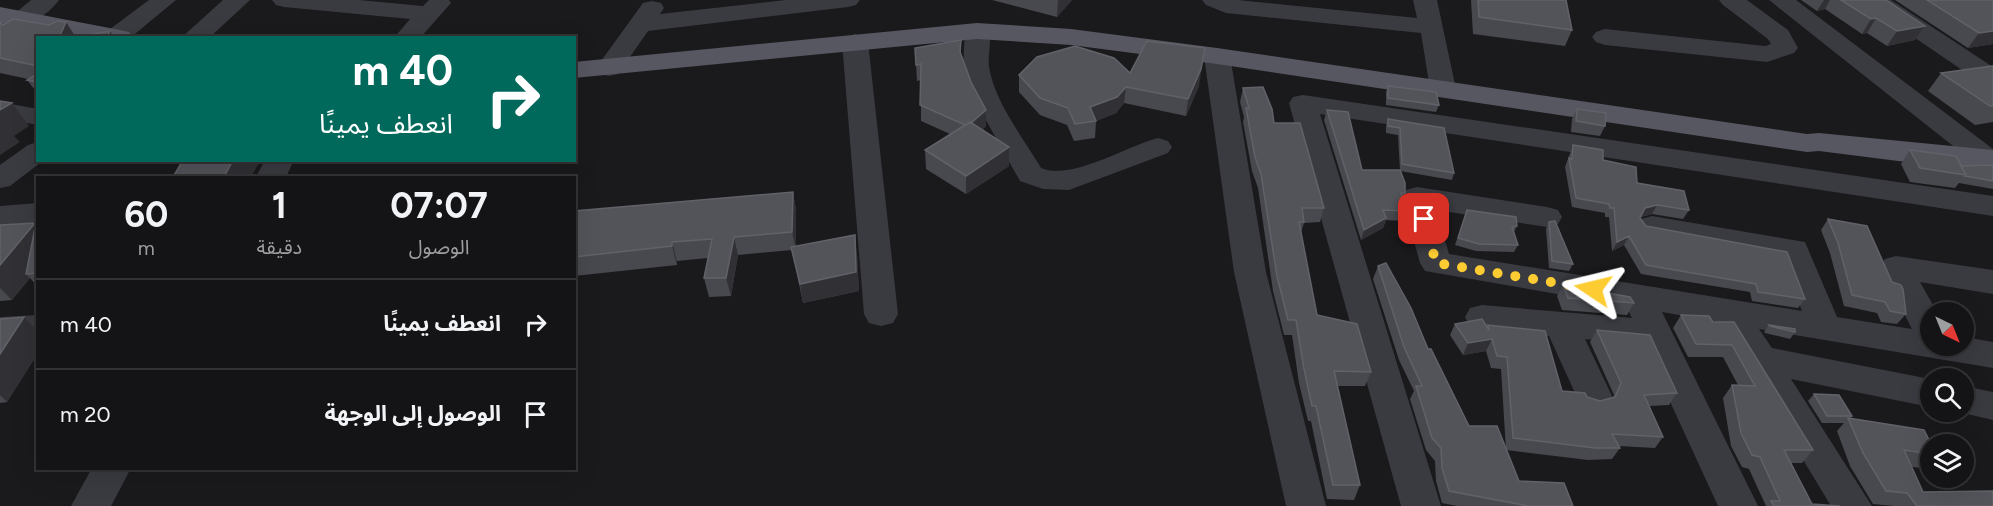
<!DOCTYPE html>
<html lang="ar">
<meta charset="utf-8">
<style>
:root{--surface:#141315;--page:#1d1c1e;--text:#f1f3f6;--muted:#9d9ea0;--line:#333234}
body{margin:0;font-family:Figtree,"Noto Sans Arabic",sans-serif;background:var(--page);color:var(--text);direction:rtl;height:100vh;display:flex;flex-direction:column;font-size:22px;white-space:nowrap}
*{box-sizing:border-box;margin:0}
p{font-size:20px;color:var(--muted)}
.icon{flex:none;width:33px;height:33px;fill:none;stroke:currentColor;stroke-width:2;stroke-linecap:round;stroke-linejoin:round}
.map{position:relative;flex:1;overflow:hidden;direction:ltr}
.side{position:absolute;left:36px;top:176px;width:540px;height:294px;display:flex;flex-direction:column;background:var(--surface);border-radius:0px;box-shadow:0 6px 24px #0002,0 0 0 2px var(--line);direction:rtl}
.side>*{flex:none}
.guide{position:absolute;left:36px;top:36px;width:540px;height:126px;border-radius:0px;box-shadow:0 6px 24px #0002,0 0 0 2px var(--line);direction:rtl;background:#00695c;color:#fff;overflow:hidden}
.needle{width:39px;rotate:137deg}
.buttons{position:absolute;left:1920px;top:302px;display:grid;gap:12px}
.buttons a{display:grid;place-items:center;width:54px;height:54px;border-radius:50%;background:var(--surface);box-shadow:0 6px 24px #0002,0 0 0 2px var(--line);font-size:30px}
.pin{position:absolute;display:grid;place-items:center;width:51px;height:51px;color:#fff;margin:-26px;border-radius:12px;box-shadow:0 3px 9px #0006}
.me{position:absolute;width:66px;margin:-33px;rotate:280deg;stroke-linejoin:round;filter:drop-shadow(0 0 4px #0008)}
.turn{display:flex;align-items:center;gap:21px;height:126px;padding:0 24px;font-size:27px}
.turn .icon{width:78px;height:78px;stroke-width:2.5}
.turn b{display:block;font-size:42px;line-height:51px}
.eta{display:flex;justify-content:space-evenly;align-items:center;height:102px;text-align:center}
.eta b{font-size:36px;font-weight:700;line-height:42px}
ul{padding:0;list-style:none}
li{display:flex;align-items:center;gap:18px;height:90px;padding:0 24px;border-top:2px solid var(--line)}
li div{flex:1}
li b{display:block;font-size:22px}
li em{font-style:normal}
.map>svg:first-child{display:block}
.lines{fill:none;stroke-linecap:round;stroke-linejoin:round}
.minor{fill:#3a3b41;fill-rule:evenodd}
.major{fill:#565760;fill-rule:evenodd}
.wall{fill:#48494e}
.shaded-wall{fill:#313135}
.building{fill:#53545a;stroke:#616269;stroke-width:1.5}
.route{stroke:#fccc32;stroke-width:10;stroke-dasharray:0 18}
</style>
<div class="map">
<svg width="1993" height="506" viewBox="0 0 1993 506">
<rect width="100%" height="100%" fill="#1a191c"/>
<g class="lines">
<path class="minor" d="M31 0H59C49 14 28 28 11 24L8 19Z
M149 0H176L130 38H103L106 32Z
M223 0H250L209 38H181Z
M272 0H359L423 6 429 0H449L451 3 420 38H394L410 19 284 7 276 5Z
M786 0H860L856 5 848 7 648 31 618 74 609 76 600 74 596 68 643 3 652 1 661 3 664 8 660 14Z
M1202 0H1238L1417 18 1413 0H1437L1456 89 1452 95 1443 97 1434 95 1430 89 1421 33 1226 13 1206 5Z
M1719 0H1747L1788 30 1798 48 1794 53 1767 62 1605 45 1596 42 1592 37 1596 32 1605 29 1765 46 1771 44 1768 39 1723 5Z
M1769 0H1796L1993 149V166L1987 168 1977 165Z
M1863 0H1891L1993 67V87L1984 85 1867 5Z
M977 24 986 26C994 37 987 54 989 67 995 103 1023 137 1041 168 1071 181 1127 146 1158 138L1168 141 1172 147 1168 153 1069 190 1043 189 1020 181 973 97 963 67 965 31 968 26Z
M855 34 864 37 868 42 898 314 893 323 881 326 869 323 864 314 842 42 846 37Z
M1217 48 1226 51 1230 56 1266 272 1326 506H1286L1234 272 1204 56 1208 51Z
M1303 95 1993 196V216L1320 114 1441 506H1401L1289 103 1293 97Z
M0 102 38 109V125L0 118Z
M38 142V160H44L10 186 0 188V165L28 145Z
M265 160H294L286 177H256Z
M1417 187 1547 207 1558 210 1562 217 1558 224 1547 227 1436 210 1449 254 1802 311 1782 259 1641 233 1637 226 1641 219 1652 216 1805 242 1837 317 1912 329 1880 267 1885 259 1896 256 1993 270V294L1920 282 1937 312H1930V345H1964V337L1993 342V368L1759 329 1772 348 1930 379V407L1791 379 1872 506H1831L1720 322 1662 312 1758 506H1718L1644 345 1585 339 1612 396 1607 406 1594 410 1581 406 1549 336 1482 329 1470 326 1465 317 1470 308 1482 305 1632 318 1626 306 1425 271 1420 263 1402 197 1406 190Z
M38 203V223L0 226V206Z
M38 315V340L0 343V317Z
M1964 386 1993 392V420L1954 411H1964Z
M92 468H131L111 506H71Z"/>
<path class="major" d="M0 7 120 30 129 32 133 38H77L0 23Z
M977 23 1071 29 1217 48 1807 134 1819 133 1993 150V170L1898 161 1819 151 1807 152 1217 64 1071 45 977 39 574 78V62Z"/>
</g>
<path class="wall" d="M992 0H1072L1057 17Z
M1471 0H1566L1572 30 1565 46 1473 34Z
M1801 0H1886L1925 26 1915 40 1887 46 1867 33 1862 34 1825 9 1817 11Z
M1895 0H1993V44L1968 48Z
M0 22 3 25H49L66 22 76 37 110 31 114 38H38V94L27 80 28 79 0 73Z
M961 40V55L971 82 986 110V126L982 130 1009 166 966 194 926 169 925 150 950 134 921 121V80L917 81 915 48Z
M1993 66V122L1975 125 1928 91 1941 73Z
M1130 73 1199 86 1186 116 1124 103 1116 113 1096 121 1095 138 1074 141 1067 125 1040 115 1019 92V75Z
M1388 86 1439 105 1436 112 1386 105V92Z
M1243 88 1274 123 1324 208 1320 222 1304 223 1301 232 1317 315 1371 372 1365 386H1337L1360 485 1354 500 1327 499 1311 421H1308L1299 383 1292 335H1284L1273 291 1258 188 1252 171 1243 122 1244 117 1240 102Z
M1577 109 1605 126 1600 136 1571 132 1572 119Z
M1327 110 1362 170H1400L1398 135 1386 133V126L1388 119 1444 128 1454 173 1452 180 1400 171 1405 193 1403 198 1408 211 1404 221 1386 220 1383 228 1361 240 1324 120Z
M1573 145 1603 160 1637 183 1689 210 1683 219 1652 214 1641 217 1640 218 1646 226 1805 299 1798 308 1752 301 1750 292 1641 274 1624 245 1612 251 1609 217H1605V213L1572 207 1565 167Z
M1910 150 1961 166 1993 165V189L1959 183 1955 188 1910 182 1901 164Z
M793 192 796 210V246L857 254 859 291 803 303 792 250 738 255 731 296 709 297 704 278 708 258 677 261V265L574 276V211Z
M1467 210 1517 226 1514 232 1518 245 1514 252 1476 251 1455 245Z
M1828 219 1906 314 1897 324 1881 322 1877 313 1844 306 1830 253 1821 230Z
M1549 222 1573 264 1569 271 1549 268 1546 229Z
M0 225H38V287L30 278 12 300 0 301Z
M1378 266 1428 349 1469 426 1519 481 1573 506H1457L1442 503 1436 481 1435 461 1426 450 1410 399 1414 391 1399 360 1373 279Z
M1563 285 1634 303 1627 315 1562 310 1557 296Z
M1681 315 1713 322H1734L1813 450 1802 463H1791L1812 504 1840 506H1766L1749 469 1742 467 1731 446 1723 398 1732 385H1738L1723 357H1688L1673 328Z
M0 319 38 331V353L7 402 0 403Z
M1455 324 1487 327 1488 325 1562 391 1600 401 1613 397 1614 395 1590 342 1597 330 1677 393 1669 405 1649 406 1663 437 1655 448 1619 446 1620 448 1612 459 1588 460 1506 450 1501 369 1491 368 1486 351 1463 355 1450 335Z
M1769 325 1795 332 1790 339 1765 333 1764 332Z
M1814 394 1852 416 1851 418 1931 444 1930 460 1922 468 1912 467 1923 492 1993 506H1894L1873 504 1850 466 1837 431 1844 423H1822L1808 401Z"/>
<path class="shaded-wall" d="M1058 0H1072L1057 17Z
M1824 0H1830L1825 9 1817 11Z
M1876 18 1867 33 1862 34 1871 19Z
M66 22 76 38H59Z
M1925 26 1915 40 1887 46 1897 31Z
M110 31 114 38H107Z
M1993 31V44L1968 48 1979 33Z
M1205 48 1199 86 1186 116 1188 99Z
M1126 87 1124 103 1116 113 1094 122 1090 107Z
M12 103 29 126 14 136 20 142 0 155V110Z
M986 110V126L967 142V126Z
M1009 147V166L966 194V176Z
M233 160H257L259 163 251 177H224Z
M793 192 796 210V250L792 232Z
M1657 205 1652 214 1640 217 1645 208Z
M1386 218 1383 228 1361 240 1364 230Z
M35 223 38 225V268L26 274 30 278 12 300 0 288V265Z
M855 235 857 254 859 291 803 303 800 284Z
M1629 236 1624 245 1612 251 1617 242Z
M734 237 738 255 731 296 726 278Z
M672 242 677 261V265L672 246Z
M24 317 38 331V353L7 402 0 395V354Z
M1492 339 1486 351 1463 355 1468 343Z"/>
<path class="building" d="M1478 0H1566L1572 30 1479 17Z
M1841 0H1886L1925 26 1897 31 1876 18 1871 19Z
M1927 0H1993V31L1979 33Z
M13 19 49 25 57 21 66 22 59 38H38V66L0 58V22L3 25Z
M110 31 107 38H71Z
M961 40 960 52 971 82 986 110 971 123 970 122 965 125 920 105 921 64 916 65 915 48Z
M1147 41 1205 48 1201 69 1188 99 1126 87 1117 97 1090 107 1096 121 1075 124 1068 108 1040 98 1019 75 1037 57 1075 46 1114 58 1130 73Z
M1992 66H1993V106H1990L1941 73Z
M38 73V82L27 80Z
M1388 86 1436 92 1439 105 1388 98Z
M1263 87 1272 109 1274 123H1300L1324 208H1302L1304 222H1299L1317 315 1357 324 1371 372 1334 371 1360 485H1333L1316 406H1312L1304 369 1296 320H1288L1277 276 1261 174 1255 157 1246 108H1249L1243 88Z
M0 101 12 103 0 110Z
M1577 109 1606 113 1605 126 1576 121Z
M1327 110 1348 112 1362 170H1400L1405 183V193H1401L1408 211 1383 210 1386 218 1364 230Z
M1388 119 1444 128 1454 173 1402 164 1400 128 1388 126Z
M970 122 1009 147 966 176 925 150Z
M1573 145 1603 150V160L1636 167 1637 183 1684 191 1689 210 1657 205 1645 208 1640 218 1646 226 1787 252 1805 299 1758 292 1756 284 1646 265 1629 236 1617 242 1614 208H1610L1609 204 1576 198 1569 158 1572 159Z
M1910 150 1956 156 1966 175 1920 168Z
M183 160H233L224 177H173Z
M1993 165V181L1965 176 1966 175 1961 166Z
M793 192 792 232 734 237 726 278H704L712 239 672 242V246L574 257V211Z
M1467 210 1516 217 1517 226 1512 227 1518 245 1479 244 1458 238Z
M1828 219 1867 226 1892 282 1901 285 1903 289 1906 314 1890 311 1885 302 1852 295 1838 243Z
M1555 221 1573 264 1552 261 1549 222Z
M35 223 0 265V225Z
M38 227V273L26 274 35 228Z
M855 235 856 272 800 284 791 247Z
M1386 263 1411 308 1428 349H1431L1469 426H1497L1519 481 1564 483 1573 506H1528L1449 491 1442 468 1441 448 1432 438 1416 386H1422L1404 347 1378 266Z
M1563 285 1630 297 1634 303 1568 298Z
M1681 315 1709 316 1713 322H1734L1813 450H1784L1812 504 1840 506H1774L1771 501H1780L1760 457 1752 455 1741 433 1732 385 1755 386 1732 345 1696 344Z
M24 317 0 354V319Z
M1482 319 1489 330 1488 325 1545 331 1562 391 1585 393 1587 397 1600 401 1615 397 1621 383 1597 330 1650 335 1677 393 1644 395 1663 437 1612 434 1620 448H1595L1513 438 1507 357 1497 356 1492 339 1468 343 1455 324Z
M1769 325 1795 329V332L1770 326Z
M1814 394 1839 395 1852 416H1827Z
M1848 418 1924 430 1931 444 1930 454 1904 450 1923 492 1993 491V506H1917L1907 493 1886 491 1863 453Z"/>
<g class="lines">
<path class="route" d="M1424 219 1436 263 1593 289"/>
</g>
</svg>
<div class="buttons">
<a><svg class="needle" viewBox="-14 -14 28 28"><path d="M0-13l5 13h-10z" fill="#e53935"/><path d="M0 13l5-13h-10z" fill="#9d9ea0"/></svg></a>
<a><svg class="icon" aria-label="search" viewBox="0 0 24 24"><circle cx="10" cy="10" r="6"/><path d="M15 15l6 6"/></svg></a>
<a><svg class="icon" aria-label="layers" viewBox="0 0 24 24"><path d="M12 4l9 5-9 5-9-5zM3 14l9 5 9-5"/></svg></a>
</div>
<div class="pin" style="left:1424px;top:219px;background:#d93025"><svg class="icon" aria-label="arrive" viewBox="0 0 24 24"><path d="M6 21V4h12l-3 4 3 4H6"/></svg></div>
<svg class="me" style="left:1593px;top:289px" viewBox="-20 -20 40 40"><path d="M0-17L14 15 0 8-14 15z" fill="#fccc32" stroke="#fff" stroke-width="4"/></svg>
<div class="guide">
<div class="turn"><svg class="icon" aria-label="right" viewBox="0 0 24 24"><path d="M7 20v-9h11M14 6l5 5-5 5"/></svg><div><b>40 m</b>انعطف يمينًا</div></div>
</div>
<section class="side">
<div class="eta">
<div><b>07:07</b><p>الوصول</p></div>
<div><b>1</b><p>دقيقة</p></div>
<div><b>60</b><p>m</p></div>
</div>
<ul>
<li><svg class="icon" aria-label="right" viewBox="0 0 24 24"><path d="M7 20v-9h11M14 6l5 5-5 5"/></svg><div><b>انعطف يمينًا</b></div><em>40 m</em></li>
<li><svg class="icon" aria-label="arrive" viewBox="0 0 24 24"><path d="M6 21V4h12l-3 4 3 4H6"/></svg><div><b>الوصول إلى الوجهة</b></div><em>20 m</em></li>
</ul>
</section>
</div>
